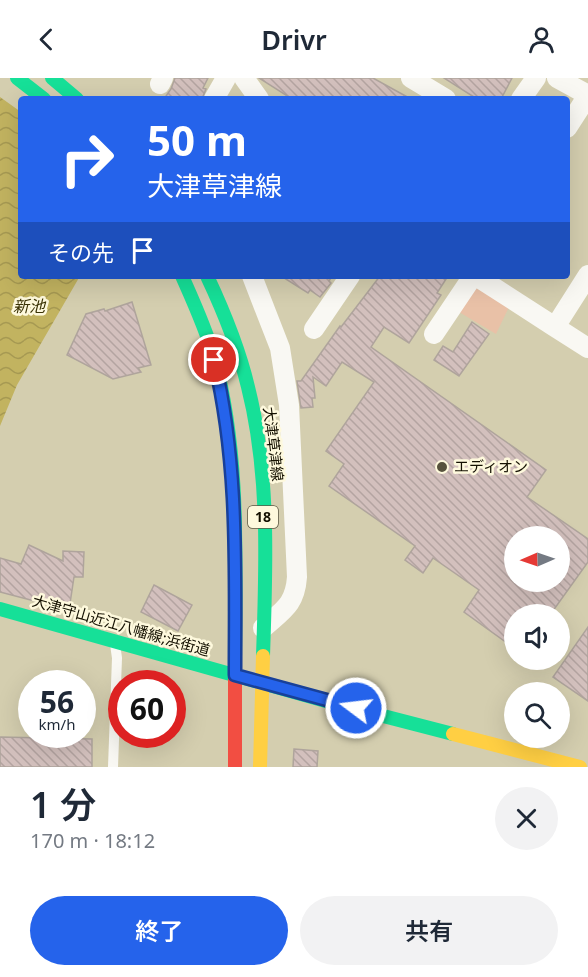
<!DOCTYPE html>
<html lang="ja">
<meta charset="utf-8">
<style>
:root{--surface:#fff;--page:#f2f2f3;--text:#1f2937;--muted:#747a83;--accent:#2563eb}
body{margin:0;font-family:"Noto Sans","Noto Sans JP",sans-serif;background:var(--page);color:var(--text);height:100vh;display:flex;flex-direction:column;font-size:22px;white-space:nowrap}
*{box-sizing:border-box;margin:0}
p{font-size:20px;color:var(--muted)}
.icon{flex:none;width:33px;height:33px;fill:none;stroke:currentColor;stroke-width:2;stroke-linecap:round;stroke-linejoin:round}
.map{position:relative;height:689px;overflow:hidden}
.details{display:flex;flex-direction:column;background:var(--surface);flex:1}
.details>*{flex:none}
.guide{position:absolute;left:18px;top:18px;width:552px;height:183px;border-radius:6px;box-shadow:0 6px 24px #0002;background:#2563eb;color:#fff;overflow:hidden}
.needle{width:39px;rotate:268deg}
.controls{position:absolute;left:504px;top:448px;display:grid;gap:12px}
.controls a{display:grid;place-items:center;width:66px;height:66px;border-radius:50%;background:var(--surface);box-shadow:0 6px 24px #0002;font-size:30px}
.speed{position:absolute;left:18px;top:592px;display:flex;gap:12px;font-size:30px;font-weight:700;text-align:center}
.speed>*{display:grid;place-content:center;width:78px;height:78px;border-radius:50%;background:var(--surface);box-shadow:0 6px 24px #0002;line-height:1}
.speed small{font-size:15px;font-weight:400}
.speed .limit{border:9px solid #d22;background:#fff;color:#111}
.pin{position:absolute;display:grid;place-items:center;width:51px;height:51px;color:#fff;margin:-26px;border:3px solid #fff;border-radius:50%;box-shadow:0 2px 6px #0007}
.me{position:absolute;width:66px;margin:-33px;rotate:285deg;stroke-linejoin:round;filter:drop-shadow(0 0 4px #0008)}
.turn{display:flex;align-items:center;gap:21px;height:126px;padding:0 30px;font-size:27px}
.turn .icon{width:78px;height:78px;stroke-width:2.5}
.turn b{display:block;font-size:42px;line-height:51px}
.then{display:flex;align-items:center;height:57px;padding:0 30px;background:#0003;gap:12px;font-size:22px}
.round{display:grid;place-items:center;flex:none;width:63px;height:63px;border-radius:32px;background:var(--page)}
.head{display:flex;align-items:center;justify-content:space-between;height:102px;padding:0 30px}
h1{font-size:36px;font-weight:600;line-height:45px}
.button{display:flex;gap:12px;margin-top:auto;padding:12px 30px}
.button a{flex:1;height:69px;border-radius:36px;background:var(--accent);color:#fff;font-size:24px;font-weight:600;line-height:69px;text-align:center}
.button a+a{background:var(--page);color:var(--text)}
header{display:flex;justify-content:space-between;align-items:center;height:78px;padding:0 30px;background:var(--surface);font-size:27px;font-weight:600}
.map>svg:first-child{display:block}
.park{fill:#e9c1a7}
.water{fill:url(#water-waves)}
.building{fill:url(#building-back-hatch);stroke:#afa49c;stroke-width:1.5;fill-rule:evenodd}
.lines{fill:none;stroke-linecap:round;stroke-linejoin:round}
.lane{stroke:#f9f8f3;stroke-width:10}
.street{stroke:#f9f8f3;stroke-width:20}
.fast{stroke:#16e098;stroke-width:14}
.slow{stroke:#ffcf43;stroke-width:14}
.jam{stroke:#f24e42;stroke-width:14}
.route-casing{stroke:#184099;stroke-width:15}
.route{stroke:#2563eb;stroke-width:10}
.poi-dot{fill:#57523d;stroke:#fef9dd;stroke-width:2}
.labels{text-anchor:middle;stroke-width:5;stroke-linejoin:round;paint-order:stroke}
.shield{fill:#fef9dd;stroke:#5a5642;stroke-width:1.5}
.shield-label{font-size:14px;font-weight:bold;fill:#141000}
.street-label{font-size:15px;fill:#141000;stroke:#fef9dd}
.poi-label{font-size:15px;fill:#141000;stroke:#fef9dd;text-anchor:start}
.water-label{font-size:16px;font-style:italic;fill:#3b3305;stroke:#fef9dd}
</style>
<header><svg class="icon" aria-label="back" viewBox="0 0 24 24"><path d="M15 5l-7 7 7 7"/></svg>Drivr<svg class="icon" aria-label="person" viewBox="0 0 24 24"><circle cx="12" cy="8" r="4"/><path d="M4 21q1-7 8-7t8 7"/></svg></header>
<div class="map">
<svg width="588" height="689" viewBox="0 0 588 689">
<defs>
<pattern id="water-waves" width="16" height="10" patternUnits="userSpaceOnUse" patternTransform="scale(1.5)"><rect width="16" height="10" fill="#c2b360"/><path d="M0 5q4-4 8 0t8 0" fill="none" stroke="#a69952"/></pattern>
<pattern id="building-back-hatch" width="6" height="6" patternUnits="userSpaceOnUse" patternTransform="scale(1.5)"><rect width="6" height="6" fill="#d3c0bd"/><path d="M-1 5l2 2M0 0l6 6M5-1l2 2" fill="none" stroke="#b4a4a1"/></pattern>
</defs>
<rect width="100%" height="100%" fill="#d4ceaf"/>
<path class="park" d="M476 210 509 229 496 256 459 234Z"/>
<path class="water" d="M0 19 21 34V198H80L17 307 0 348Z"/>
<path class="building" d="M175 0H208L203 10 206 11 202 21H164L171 11Z
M259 0H373L411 21H292Z
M444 0H512L501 21H477Z
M281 198H332L329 203 331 205 320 219 310 212 308 215Z
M380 198H448L437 215 441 217 409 265 384 249 371 269 546 392 527 419 588 461V484L550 537H514V570L464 534 479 512 433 480 423 495 405 482 415 468 329 408 344 386 326 373 374 304 342 284 326 308 313 299 315 320H312L313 329 301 330 297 303H301L340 248 341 249ZM514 459H560V504H514Z
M132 224 151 287 138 290 141 294 113 301 67 277 86 236 104 231 105 233Z
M472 244 489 256 459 298 434 282 443 268 453 274Z
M29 467 63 483V473L84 474 83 499H74L69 532 0 514V480L21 486Z
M154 507 192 527 178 553 141 534Z
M588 549V623L553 599Z
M0 659 92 661V689H0Z
M294 671 318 673 317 689H293Z"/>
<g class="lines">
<path class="lane" d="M113 689 117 580 115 566"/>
<path class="street" d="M244 0 259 21
M411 0 446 21
M557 0 588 17
M160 6 163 0
M214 21 226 0
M521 21 536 0
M567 50 588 17
M588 197 555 249 588 270
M252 198 280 270 289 327 297 499C295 527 283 532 263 550
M476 198 555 249
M314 251 350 198
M434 256 473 198"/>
<path class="fast" d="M17 0 44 21
M52 0 77 21
M182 198C194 225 206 251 214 279 241 379 235 486 235 589
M207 198C224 234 239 271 248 309 270 396 266 489 263 578
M0 531 333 625 453 656"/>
<path class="slow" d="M453 656 580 689
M260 689 263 578"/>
<path class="jam" d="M235 689V589"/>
</g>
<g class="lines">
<g class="route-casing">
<path id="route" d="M214 282C239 386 235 492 235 597L356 630"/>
</g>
<use href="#route" class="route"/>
</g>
<circle class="poi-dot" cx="442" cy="389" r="6"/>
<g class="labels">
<rect class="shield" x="248" y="428" width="30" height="22" rx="4.5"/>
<g class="shield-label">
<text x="263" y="444">18</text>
</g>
<g class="street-label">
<text transform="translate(273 366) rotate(83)" y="5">大津草津線</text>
<text transform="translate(121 548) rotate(16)" y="5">大津守山近江八幡線;浜街道</text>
</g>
<g class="poi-label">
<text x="454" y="394">エディオン</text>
</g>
<g class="water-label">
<text x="29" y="234">新池</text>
</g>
</g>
</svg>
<div class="controls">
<a><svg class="needle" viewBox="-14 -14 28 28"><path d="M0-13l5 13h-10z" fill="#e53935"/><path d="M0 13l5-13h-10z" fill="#747a83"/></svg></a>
<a><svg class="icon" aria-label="sound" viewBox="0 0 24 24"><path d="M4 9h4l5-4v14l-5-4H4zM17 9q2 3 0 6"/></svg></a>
<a><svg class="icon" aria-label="search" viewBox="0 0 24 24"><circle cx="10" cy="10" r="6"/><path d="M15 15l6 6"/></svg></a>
</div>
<div class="speed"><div>56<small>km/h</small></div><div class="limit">60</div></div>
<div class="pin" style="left:214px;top:282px;background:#d93025"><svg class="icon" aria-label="arrive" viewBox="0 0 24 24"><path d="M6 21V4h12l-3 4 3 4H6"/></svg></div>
<svg class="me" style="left:356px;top:630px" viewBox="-20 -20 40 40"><circle r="17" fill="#2563eb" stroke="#fff" stroke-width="3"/><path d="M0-11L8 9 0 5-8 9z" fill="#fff"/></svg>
<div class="guide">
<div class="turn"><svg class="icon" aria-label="right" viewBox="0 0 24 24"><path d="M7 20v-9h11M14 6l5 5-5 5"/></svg><div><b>50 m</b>大津草津線</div></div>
<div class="then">その先<svg class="icon" aria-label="arrive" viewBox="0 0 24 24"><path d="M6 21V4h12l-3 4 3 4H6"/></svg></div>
</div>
</div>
<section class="details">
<div class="head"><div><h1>1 分</h1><p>170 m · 18:12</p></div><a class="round"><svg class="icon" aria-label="close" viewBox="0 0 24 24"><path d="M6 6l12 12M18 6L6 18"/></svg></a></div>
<div class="button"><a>終了</a><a>共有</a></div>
</section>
